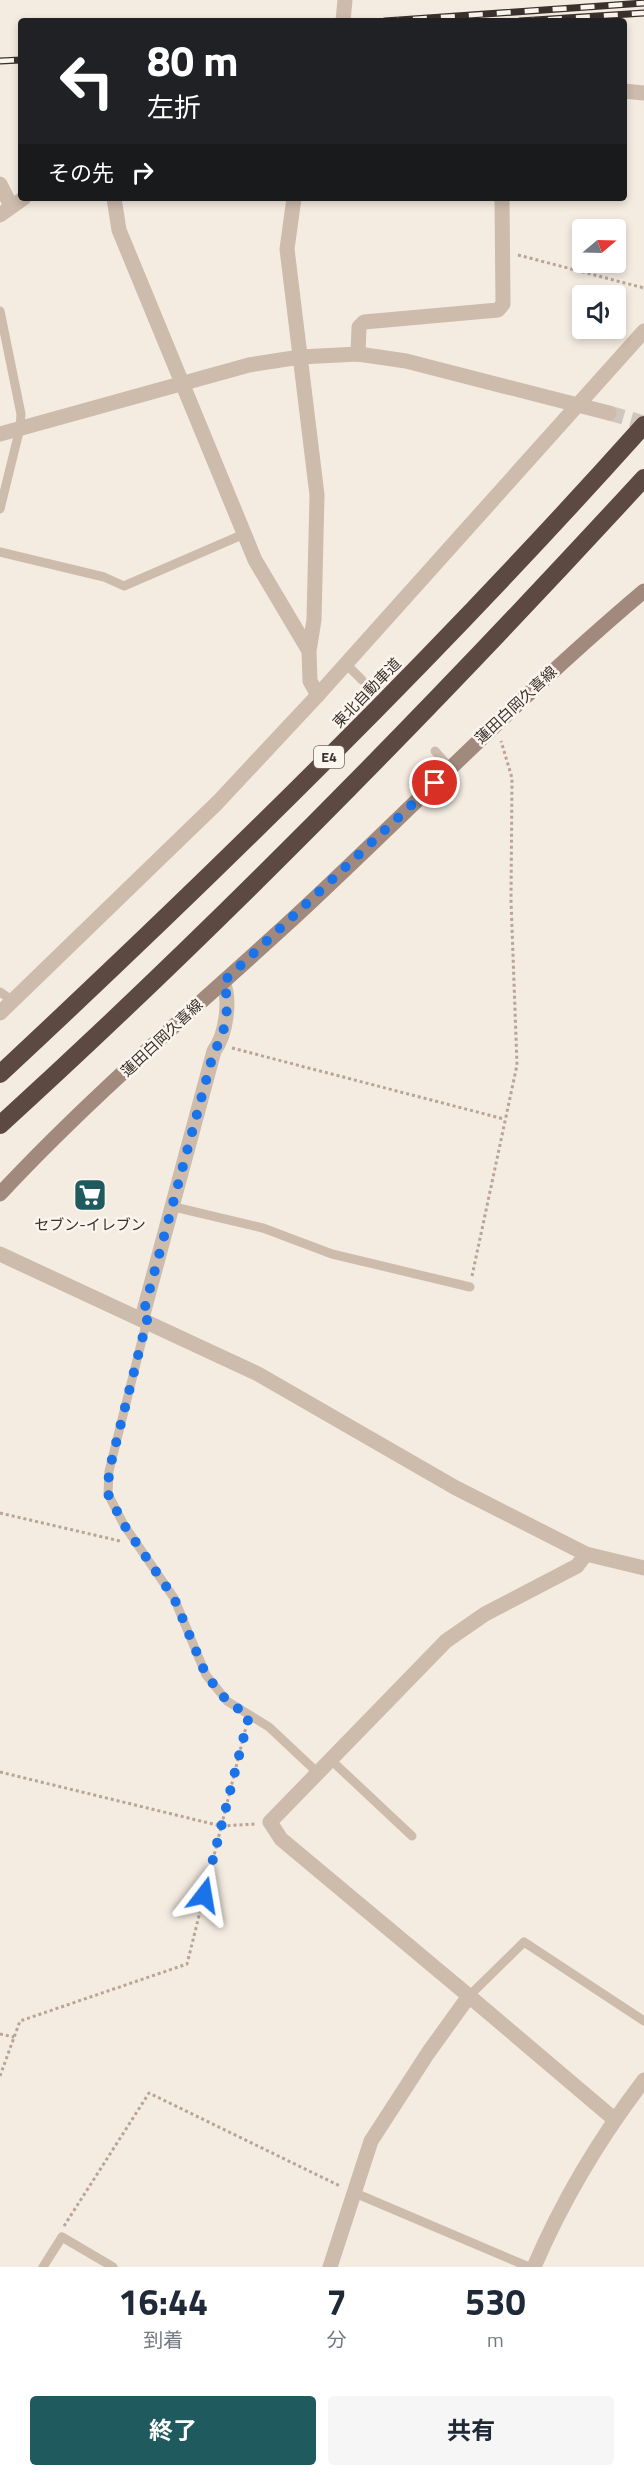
<!DOCTYPE html>
<html lang="ja">
<meta charset="utf-8">
<style>
:root{--surface:#fff;--page:#f6f6f7;--text:#1f2937;--muted:#747a83;--accent:#1f5a5e}
body{margin:0;font-family:"Titillium Web","Noto Sans JP",sans-serif;background:var(--page);color:var(--text);height:100vh;display:flex;flex-direction:column;font-size:22px;white-space:nowrap}
*{box-sizing:border-box;margin:0}
p{font-size:20px;color:var(--muted)}
.icon{flex:none;width:33px;height:33px;fill:none;stroke:currentColor;stroke-width:2;stroke-linecap:round;stroke-linejoin:round}
.map{position:relative;height:2267px;overflow:hidden}
.panel{display:flex;flex-direction:column;background:var(--surface);flex:1}
.panel>*{flex:none}
.top-card{position:absolute;left:18px;top:18px;width:609px;height:183px;border-radius:6px;box-shadow:0 3px 9px #0003;background:#202124;color:#fff;overflow:hidden}
.needle{width:39px;rotate:71deg}
.controls{position:absolute;left:572px;top:219px;display:grid;gap:12px}
.controls a{display:grid;place-items:center;width:54px;height:54px;border-radius:6px;background:var(--surface);box-shadow:0 3px 9px #0003;font-size:30px}
.pin{position:absolute;display:grid;place-items:center;width:51px;height:51px;color:#fff;margin:-26px;border:3px solid #fff;border-radius:50%;box-shadow:0 2px 6px #0007}
.me{position:absolute;width:66px;margin:-33px;rotate:14deg;stroke-linejoin:round;filter:drop-shadow(0 0 4px #0008)}
.turn{display:flex;align-items:center;gap:21px;height:126px;padding:0 30px;font-size:27px}
.turn .icon{width:78px;height:78px;stroke-width:2.5}
.turn b{display:block;font-size:42px;line-height:51px}
.then{display:flex;align-items:center;height:57px;padding:0 30px;background:#0003;gap:12px;font-size:22px}
.eta{display:flex;justify-content:space-evenly;align-items:center;height:102px;text-align:center}
.eta b{font-size:36px;font-weight:700;line-height:42px}
.primary-button{display:flex;gap:12px;margin-top:auto;padding:12px 30px}
.primary-button a{flex:1;height:69px;border-radius:6px;background:var(--accent);color:#fff;font-size:24px;font-weight:700;line-height:69px;text-align:center}
.primary-button a+a{background:var(--page);color:var(--text)}
.map>svg:first-child{display:block}
.lines{fill:none;stroke-linecap:round;stroke-linejoin:round}
.tertiary-tunnel{stroke:#cfc6bd;stroke-width:15;stroke-dasharray:15 8;stroke-linecap:butt}
.path{stroke:#b9a596;stroke-width:3;stroke-dasharray:3 3;stroke-linecap:butt}
.service{stroke:#cdbbac;stroke-width:9}
.minor{stroke:#cdbbac;stroke-width:15}
.tertiary{stroke:#cdbbac;stroke-width:15}
.secondary{stroke:#a18a7d;stroke-width:15}
.motorway{stroke:#5c4a42;stroke-width:18}
.rail-casing{stroke:#3b302b;stroke-width:7}
.rail{stroke:#fbf5ee;stroke-width:4.5;stroke-dasharray:14;stroke-linecap:butt}
.route{stroke:#1a73e8;stroke-width:10;stroke-dasharray:0 18}
.labels{text-anchor:middle;stroke-width:5;stroke-linejoin:round;paint-order:stroke}
.shield{fill:#fbf5ee;stroke:#756b66;stroke-width:1.5}
.shield-label{font-size:14px;font-weight:bold;fill:#3b302b}
.street-label{font-size:15px;fill:#3b302b;stroke:#fbf5ee}
.poi-label{font-size:15px;fill:#3b302b;stroke:#fbf5ee}
</style>
<div class="map">
<svg width="644" height="2267" viewBox="0 0 644 2267">
<rect width="100%" height="100%" fill="#f4ebe1"/>
<g class="lines">
<path class="tertiary-tunnel" d="M609 413 644 423"/>
<path class="path" d="M518 255 644 288
M232 1048 504 1119
M472 1276 517 1065 511 900 512 778 501 741
M0 1513 120 1541
M0 1772 221 1826 256 1824
M0 2034 14 2037
M0 2076 20 2021 187 1964 246 1727
M64 2226 149 2093 340 2186"/>
<path class="service" d="M0 311 21 414 20 428 0 509
M0 552 104 577 124 586 244 534
M346 664 362 680
M435 751 450 768
M0 992 13 1001
M170 1206 263 1228 332 1254 470 1287
M147 1320 109 1471 108 1494 124 1525 174 1598 206 1675 227 1701 269 1727 319 1774
M332 1761 412 1836
M469 1996 524 1942 644 2021
M355 2193 529 2267
M43 2267 62 2237 113 2267"/>
<path class="minor" d="M624 91 644 93
M0 184 11 206
M114 198 119 230 255 560 309 651
M294 198 287 249 317 495 314 620 309 651 310 681 318 695
M0 215 24 198
M358 354 359 327 364 322 498 310 503 304 502 198
M142 1318 214 1051C226 1035 231 1000 223 982
M469 1996 614 2119
M330 2267 371 2141 428 2053 469 1996 281 1839 270 1822 446 1641 485 1614 577 1566 586 1554
M534 2267C563 2199 599 2139 644 2080"/>
<path class="tertiary" d="M343 21 345 0
M0 434 249 365 300 357 358 354 406 361 609 413
M0 1013 218 802 318 695 644 331
M0 1254 258 1374 456 1488 586 1554 644 1568"/>
<path class="secondary" d="M0 1194C92 1095 197 1007 297 915 413 807 523 693 644 591"/>
<path class="motorway" d="M0 1074C223 866 441 652 644 425
M0 1125C225 920 438 702 644 478"/>
<g class="rail-casing">
<path id="rail" d="M385 21 644 3
M520 21 644 13
M0 61 21 60"/>
</g>
<use href="#rail" class="rail"/>
</g>
<g class="lines">
<path class="route" d="M204 1895 249 1716 227 1701 206 1675 174 1598 124 1525 108 1494 109 1471 147 1320 142 1318 214 1051C226 1035 231 1000 223 982L435 783"/>
</g>
<defs>
<g id="supermarket-square" transform="scale(1.725)"><rect x="-9" y="-9" width="18" height="18" rx="4" fill="#1f5a5e" stroke="#fbf5ee"/><path d="M-6-5.5h2.5l.6 2H6L4.5 2H-2.5L-4.4-4H-6ZM-1.5 3.2a1.3 1.3 0 1 0 .1 0ZM3 3.2a1.3 1.3 0 1 0 .1 0Z" fill="#fff"/></g>
</defs>
<g fill-rule="evenodd">
<use href="#supermarket-square" x="90" y="1195"/>
</g>
<g class="labels">
<rect class="shield" x="314" y="746" width="30" height="22" rx="4.5"/>
<g class="shield-label">
<text x="329" y="762">E4</text>
</g>
<g class="street-label">
<text transform="translate(367 693) rotate(-46)" y="5">東北自動車道</text>
<text transform="translate(516 705) rotate(-43)" y="5">蓮田白岡久喜線</text>
<text transform="translate(162 1038) rotate(-43)" y="5">蓮田白岡久喜線</text>
</g>
<g class="poi-label">
<text x="90" y="1230">セブン-イレブン</text>
</g>
</g>
</svg>
<div class="controls">
<a><svg class="needle" viewBox="-14 -14 28 28"><path d="M0-13l5 13h-10z" fill="#e53935"/><path d="M0 13l5-13h-10z" fill="#747a83"/></svg></a>
<a><svg class="icon" aria-label="sound" viewBox="0 0 24 24"><path d="M4 9h4l5-4v14l-5-4H4zM17 9q2 3 0 6"/></svg></a>
</div>
<div class="pin" style="left:435px;top:783px;background:#d93025"><svg class="icon" aria-label="arrive" viewBox="0 0 24 24"><path d="M6 21V4h12l-3 4 3 4H6"/></svg></div>
<svg class="me" style="left:204px;top:1895px" viewBox="-20 -20 40 40"><path d="M0-17L14 15 0 8-14 15z" fill="#1a73e8" stroke="#fff" stroke-width="4"/></svg>
<div class="top-card">
<div class="turn"><svg class="icon" aria-label="left" viewBox="0 0 24 24"><path d="M17 20v-9H6M10 6l-5 5 5 5"/></svg><div><b>80 m</b>左折</div></div>
<div class="then">その先<svg class="icon" aria-label="right" viewBox="0 0 24 24"><path d="M7 20v-9h11M14 6l5 5-5 5"/></svg></div>
</div>
</div>
<section class="panel">
<div class="eta">
<div><b>16:44</b><p>到着</p></div>
<div><b>7</b><p>分</p></div>
<div><b>530</b><p>m</p></div>
</div>
<div class="primary-button"><a>終了</a><a>共有</a></div>
</section>
